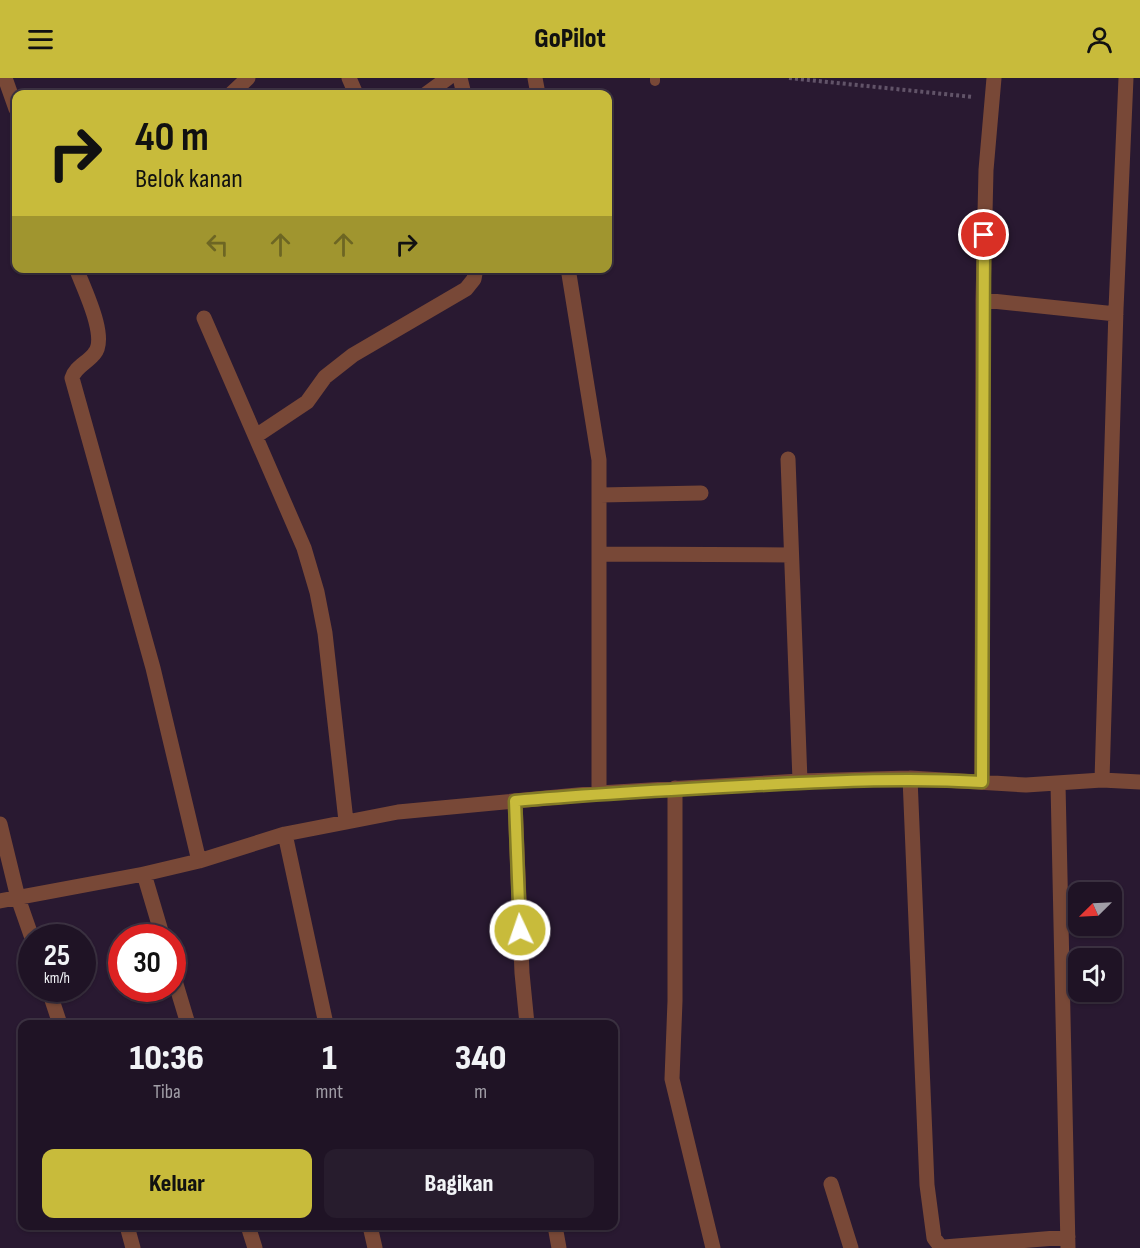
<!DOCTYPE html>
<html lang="id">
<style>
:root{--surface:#1f1325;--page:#271c2d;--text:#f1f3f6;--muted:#a19ea7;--line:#3c3242;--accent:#c8bb3b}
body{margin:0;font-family:"Sofia Sans Condensed",sans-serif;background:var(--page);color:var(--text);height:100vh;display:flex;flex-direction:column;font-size:22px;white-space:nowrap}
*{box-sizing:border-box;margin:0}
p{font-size:20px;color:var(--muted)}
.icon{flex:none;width:33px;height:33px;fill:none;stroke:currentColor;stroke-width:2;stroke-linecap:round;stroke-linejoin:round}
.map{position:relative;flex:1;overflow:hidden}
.panel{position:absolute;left:18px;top:942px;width:600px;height:210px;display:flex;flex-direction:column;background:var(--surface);border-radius:12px;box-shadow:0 2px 4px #0004,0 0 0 2px var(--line)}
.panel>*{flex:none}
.banner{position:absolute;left:12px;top:12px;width:600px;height:183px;border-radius:12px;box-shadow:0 2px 4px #0004,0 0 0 2px var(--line);background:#c8bb3b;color:#111;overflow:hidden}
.needle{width:39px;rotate:246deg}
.tools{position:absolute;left:1068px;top:804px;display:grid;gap:12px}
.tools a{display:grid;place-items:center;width:54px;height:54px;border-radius:12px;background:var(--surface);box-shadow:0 2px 4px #0004,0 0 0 2px var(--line);font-size:30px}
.speed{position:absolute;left:18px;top:846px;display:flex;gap:12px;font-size:30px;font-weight:700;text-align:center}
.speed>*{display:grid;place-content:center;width:78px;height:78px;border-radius:50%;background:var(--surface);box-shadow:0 2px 4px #0004,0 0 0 2px var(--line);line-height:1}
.speed small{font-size:15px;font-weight:400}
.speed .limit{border:9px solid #d22;background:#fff;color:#111}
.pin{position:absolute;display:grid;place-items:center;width:51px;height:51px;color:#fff;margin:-26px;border:3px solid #fff;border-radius:50%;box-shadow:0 2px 6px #0007}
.me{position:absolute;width:66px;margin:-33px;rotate:357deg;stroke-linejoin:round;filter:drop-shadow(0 0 4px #0008)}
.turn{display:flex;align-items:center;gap:21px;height:126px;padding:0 24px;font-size:27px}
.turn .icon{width:78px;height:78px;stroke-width:2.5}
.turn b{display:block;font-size:42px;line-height:51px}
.lanes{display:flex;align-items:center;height:57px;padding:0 24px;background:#0003;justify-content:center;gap:30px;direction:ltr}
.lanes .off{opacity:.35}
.eta{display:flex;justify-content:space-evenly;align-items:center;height:102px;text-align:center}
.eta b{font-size:36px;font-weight:800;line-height:42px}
.button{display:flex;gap:12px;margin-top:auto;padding:12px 24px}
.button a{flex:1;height:69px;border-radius:12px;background:var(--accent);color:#111;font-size:24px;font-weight:800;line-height:69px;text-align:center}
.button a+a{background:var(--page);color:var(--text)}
header{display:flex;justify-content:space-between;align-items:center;height:78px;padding:0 24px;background:var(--accent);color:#111;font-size:27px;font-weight:800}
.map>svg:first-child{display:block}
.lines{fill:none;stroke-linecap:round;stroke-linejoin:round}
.path{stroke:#615368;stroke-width:4;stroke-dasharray:3 3;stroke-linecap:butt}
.service{stroke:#784837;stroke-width:10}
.minor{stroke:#784837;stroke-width:15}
.route-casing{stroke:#827a26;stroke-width:15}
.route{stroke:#c8bb3b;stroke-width:10}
</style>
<header><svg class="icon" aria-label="menu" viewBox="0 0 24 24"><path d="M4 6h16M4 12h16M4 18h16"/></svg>GoPilot<svg class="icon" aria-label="person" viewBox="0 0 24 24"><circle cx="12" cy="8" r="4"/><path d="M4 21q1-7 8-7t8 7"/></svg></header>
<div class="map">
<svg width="1140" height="1170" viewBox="0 0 1140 1170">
<rect width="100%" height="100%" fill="#291931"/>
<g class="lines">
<path class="path" d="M789 0 973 19"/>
<path class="service" d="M655 0V3"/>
<path class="minor" d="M5 0 16 31
M349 0 356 16
M460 0 464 16
M535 0 538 16
M231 16 248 0
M426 16 448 0
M76 190C83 209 109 260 94 276 87 285 75 289 72 300L153 590 199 783
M568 190 599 382V715
M983 222 1116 236
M204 240 304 470 317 514 325 555 346 743
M256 358 307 324 325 299 353 277 466 211 474 201 476 190
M788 381 800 703
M600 417 701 415
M600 476 791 477
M910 700 927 1107 934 1160 940 1168 944 1169 1068 1159
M1102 702 1116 231 1126 0
M982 704 983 222 986 92 994 0
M1058 706 1068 1170
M675 710V923L672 1001 713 1170
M515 723 522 895 527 946
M0 746 18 820 32 860
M285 756 326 946
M144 796 163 860
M0 823 144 796 199 783 285 756 398 734 599 715 800 703 910 700 1026 707 1102 702 1140 704
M172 893 188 946
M48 910 60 946
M831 1106 851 1170
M127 1148 133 1170
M248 1148 255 1170
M370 1148 375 1170
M555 1148 559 1170"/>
</g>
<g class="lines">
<g class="route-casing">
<path id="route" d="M520 852 515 723C590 716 665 712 741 708 822 704 901 699 982 704L984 157"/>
</g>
<use href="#route" class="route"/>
</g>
</svg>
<div class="tools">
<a><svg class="needle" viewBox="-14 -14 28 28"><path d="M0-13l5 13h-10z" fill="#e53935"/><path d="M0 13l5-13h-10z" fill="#a19ea7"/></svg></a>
<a><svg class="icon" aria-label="sound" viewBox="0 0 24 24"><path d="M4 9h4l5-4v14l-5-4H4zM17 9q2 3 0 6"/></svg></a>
</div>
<div class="speed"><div>25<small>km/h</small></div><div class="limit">30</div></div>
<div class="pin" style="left:984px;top:157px;background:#d93025"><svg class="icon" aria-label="arrive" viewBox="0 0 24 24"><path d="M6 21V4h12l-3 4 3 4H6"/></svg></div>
<svg class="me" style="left:520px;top:852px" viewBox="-20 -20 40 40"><circle r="17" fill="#c8bb3b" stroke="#fff" stroke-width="3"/><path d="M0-11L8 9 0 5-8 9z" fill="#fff"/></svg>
<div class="banner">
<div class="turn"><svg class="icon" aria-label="right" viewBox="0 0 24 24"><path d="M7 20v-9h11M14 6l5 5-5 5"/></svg><div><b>40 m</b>Belok kanan</div></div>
<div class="lanes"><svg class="icon off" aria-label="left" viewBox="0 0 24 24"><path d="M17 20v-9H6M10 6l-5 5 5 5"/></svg><svg class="icon off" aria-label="ahead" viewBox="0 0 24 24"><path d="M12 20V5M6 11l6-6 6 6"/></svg><svg class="icon off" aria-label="ahead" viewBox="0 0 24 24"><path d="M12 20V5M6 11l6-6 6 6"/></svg><svg class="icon" aria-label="right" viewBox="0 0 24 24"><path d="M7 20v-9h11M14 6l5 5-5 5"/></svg></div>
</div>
<section class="panel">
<div class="eta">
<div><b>10:36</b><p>Tiba</p></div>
<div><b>1</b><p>mnt</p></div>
<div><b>340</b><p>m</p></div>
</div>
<div class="button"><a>Keluar</a><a>Bagikan</a></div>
</section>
</div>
